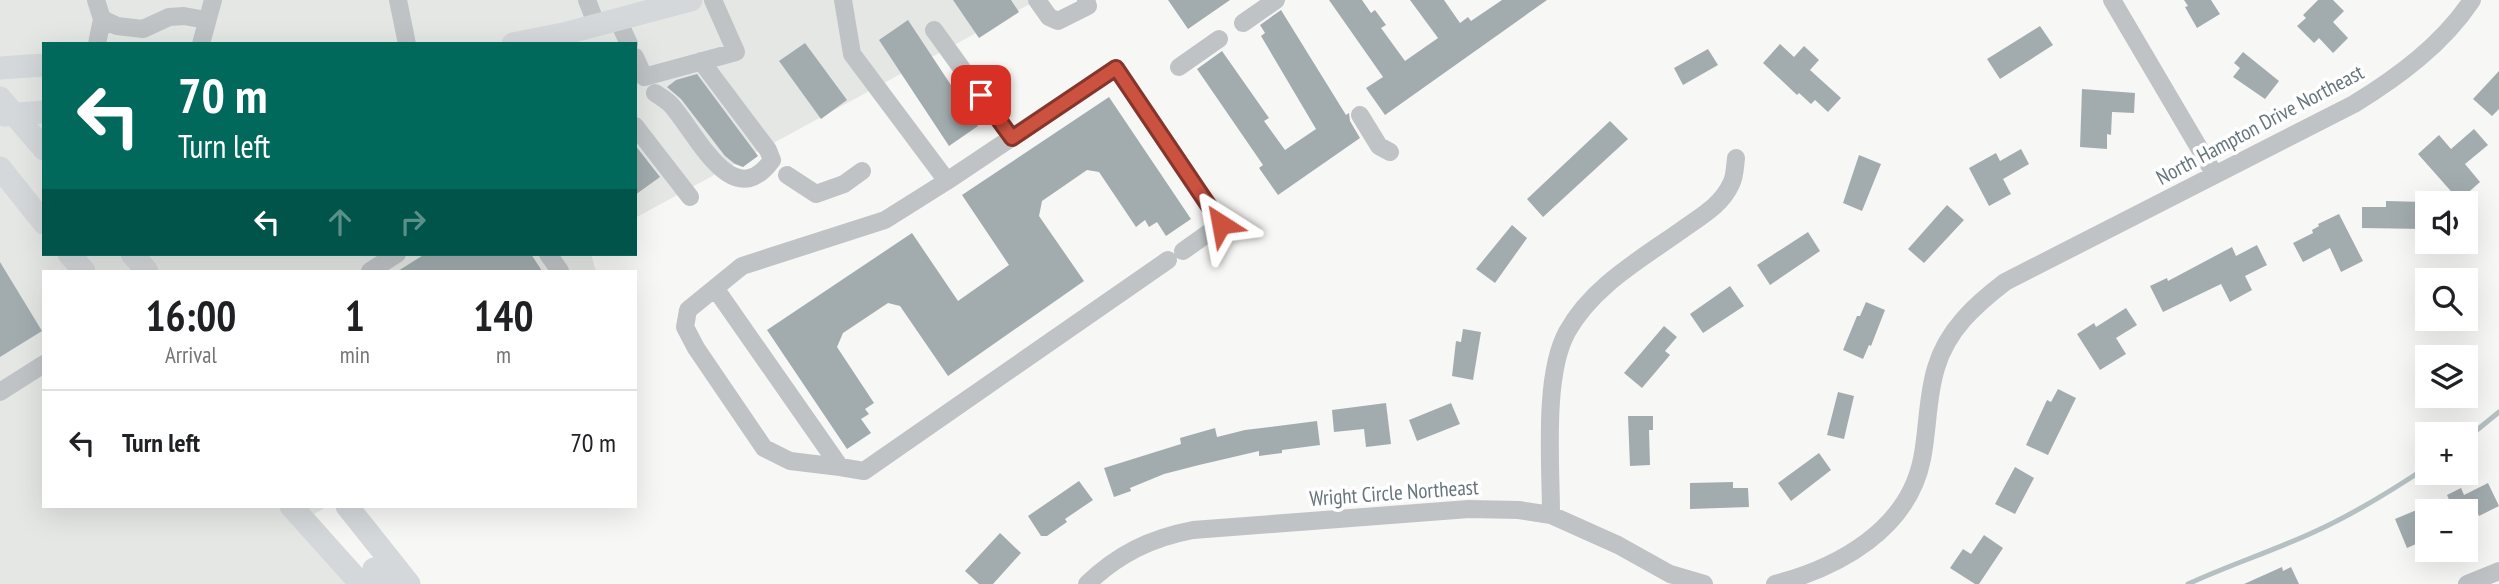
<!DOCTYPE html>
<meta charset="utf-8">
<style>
:root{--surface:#fff;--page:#f6f6f6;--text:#202124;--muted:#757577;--line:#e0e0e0}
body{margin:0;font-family:"PT Sans Narrow",sans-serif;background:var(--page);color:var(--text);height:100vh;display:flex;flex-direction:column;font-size:26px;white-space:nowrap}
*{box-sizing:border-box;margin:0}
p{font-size:23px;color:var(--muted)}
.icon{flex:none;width:38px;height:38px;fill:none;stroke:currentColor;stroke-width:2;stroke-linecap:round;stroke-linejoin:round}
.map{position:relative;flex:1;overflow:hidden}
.panel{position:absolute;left:42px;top:270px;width:595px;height:238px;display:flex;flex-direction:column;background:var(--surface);border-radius:0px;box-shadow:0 7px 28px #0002}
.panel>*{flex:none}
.banner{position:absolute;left:42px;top:42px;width:595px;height:214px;border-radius:0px;box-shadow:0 7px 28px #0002;background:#00695c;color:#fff;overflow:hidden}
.tools{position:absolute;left:2415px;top:191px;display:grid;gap:14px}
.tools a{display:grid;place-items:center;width:63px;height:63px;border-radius:0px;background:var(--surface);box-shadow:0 7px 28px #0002;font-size:35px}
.pin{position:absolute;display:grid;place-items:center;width:60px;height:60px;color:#fff;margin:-30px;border-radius:14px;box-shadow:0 4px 10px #0006}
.me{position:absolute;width:77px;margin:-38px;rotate:326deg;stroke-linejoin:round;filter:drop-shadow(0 0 5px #0008)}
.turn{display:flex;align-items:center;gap:24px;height:147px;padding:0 21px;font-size:32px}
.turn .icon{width:91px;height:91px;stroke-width:2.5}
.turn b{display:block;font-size:49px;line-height:60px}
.lanes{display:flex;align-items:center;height:66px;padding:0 21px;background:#0003;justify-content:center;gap:35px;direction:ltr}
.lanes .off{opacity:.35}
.eta{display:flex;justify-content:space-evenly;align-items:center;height:119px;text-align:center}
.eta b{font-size:42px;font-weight:700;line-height:49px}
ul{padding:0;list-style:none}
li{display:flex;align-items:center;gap:21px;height:105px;padding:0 21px;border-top:2px solid var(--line)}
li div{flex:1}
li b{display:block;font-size:26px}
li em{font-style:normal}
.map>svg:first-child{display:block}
.built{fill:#e5e7e5}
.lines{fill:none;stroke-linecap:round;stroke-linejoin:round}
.stream{stroke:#b5c0c3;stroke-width:5}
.building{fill:#a2acaf}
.minor{stroke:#bfc3c6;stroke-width:18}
.major{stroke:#d4d8da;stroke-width:23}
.route-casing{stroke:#85352a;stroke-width:18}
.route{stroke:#cc5240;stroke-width:12}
.labels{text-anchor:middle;stroke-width:7;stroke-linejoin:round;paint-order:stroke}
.street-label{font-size:21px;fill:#66757c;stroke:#fff}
</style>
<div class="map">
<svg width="2499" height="584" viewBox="0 0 2499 584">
<rect width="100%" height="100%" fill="#f7f7f5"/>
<path class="built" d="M0 0H1037L635 218V44H44V254H591L596 271H44V506H328L314 514 375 584H0Z"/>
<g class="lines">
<path class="stream" d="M2466 439 2499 412
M2188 584C2229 565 2273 551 2314 532 2354 514 2391 491 2427 467"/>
</g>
<path class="building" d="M953 0H1011L1019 12 979 38Z
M1168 0H1230L1188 29Z
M1329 0H1362L1371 13 1375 10 1386 25 1381 28 1405 61 1438 38 1410 0H1444L1460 23 1468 17 1471 21 1502 0H1547L1385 115 1366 88 1383 77Z
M2184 0H2211L2220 14 2197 28 2185 7 2188 6Z
M2318 0H2333L2344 11 2333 22 2348 38 2333 53 2319 38 2314 43 2297 26 2306 18 2303 15Z
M1281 10 1346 115 1349 113 1350 121 1360 138 1278 195 1259 168 1263 165 1197 69 1222 51 1269 118 1264 121 1285 150 1316 129 1261 36 1265 33 1260 25Z
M908 20 978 126 949 146 879 40Z
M2040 26 2053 45 2000 79 1987 59Z
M805 43 847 100 821 119 779 61Z
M1780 44 1794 57 1804 46 1819 60 1810 70 1841 98 1828 112 1815 100 1811 104 1799 93 1797 95 1763 63Z
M1708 49 1718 65 1683 85 1674 68Z
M2243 52 2279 81 2265 99 2233 77 2240 68 2234 63Z
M2499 71V109L2492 116 2473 99Z
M697 74 758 156 743 167 735 164 725 156 681 99 667 87 676 80Z
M2082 89 2135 93 2134 113 2112 112 2111 135 2107 134V149L2080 147Z
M1109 97 1191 219 1166 236 1157 222 1149 227 1145 220 1136 227 1099 172 1087 170 1042 201 1039 216 1084 281 948 376 900 306 888 303 843 333 837 347 874 403 865 409 869 414 861 419 871 433 847 449 767 330 912 233 958 301 1009 265 962 195Z
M1610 121 1628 139 1543 217 1527 199Z
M2474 129 2488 145 2465 164 2480 182 2462 198H2457L2418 154 2439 135 2451 149Z
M635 145 660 177 635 195Z
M2021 149 2029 164 2003 179 2011 194 1989 206 1969 168 1996 153 2000 161Z
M1859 155 1881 164 1862 211 1843 203Z
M2386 201 2425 202V229L2362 228V207H2386Z
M1947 205 1964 220 1924 263 1908 249Z
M2339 214 2363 261 2341 272 2330 248 2303 262 2293 243 2313 233 2312 230 2319 226 2318 224Z
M1512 225 1527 238 1495 283 1476 269Z
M1808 232 1820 251 1770 285 1757 265Z
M2257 245 2267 265 2245 276 2252 290 2230 302 2221 284 2163 312 2150 286 2167 278 2168 281 2232 247 2236 256Z
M425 254H531L542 271H398Z
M0 262 42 331 0 357Z
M1730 286 1744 306 1703 333 1690 314Z
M1866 302 1885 310 1871 346 1869 345 1863 359 1843 350 1857 316H1860Z
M2126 308 2137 325 2116 338 2126 354 2100 370 2077 334 2094 323 2096 327Z
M1664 326 1677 337 1665 351 1670 355 1642 388 1624 373Z
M1463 329 1481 332 1473 380 1452 376 1456 341 1461 342Z
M2058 389 2076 398 2048 455 2026 445 2047 400 2051 402Z
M1838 392 1854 396 1844 439 1827 435Z
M1386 403 1391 444 1366 447 1364 429 1334 432 1332 410Z
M1451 403 1460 424 1417 441 1409 420Z
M1628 416H1653V430H1649L1650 465 1630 466Z
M1317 421 1320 445 1282 450V453L1259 456V451L1199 465 1164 474 1130 488 1131 491 1114 497 1104 468 1181 444 1180 438 1215 428 1217 437 1245 430Z
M1819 453 1831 470 1791 501 1778 483Z
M2015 467 2034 478 2015 514 1995 504Z
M1079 481 1093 500 1065 519 1067 522 1047 536H1041L1028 516Z
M1733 482V488H1748L1749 507 1690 509V483Z
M2488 483 2499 506 2479 516 2477 512 2466 518V511H2454L2447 495 2461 488 2464 495Z
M2419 509 2427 529V539L2407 548 2395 519Z
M1000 533 1021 553 993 584H979L965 571Z
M1984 535 2003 548 1979 584H1975L1950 568 1963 549 1971 554Z
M2282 567 2283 571 2291 567 2299 584H2244Z"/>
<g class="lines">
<path class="minor" d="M96 0 102 19 97 44
M398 0 407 44
M587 0 597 26
M843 0 852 54 947 181 1116 68 1221 224 1183 251
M1037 0 1049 17 1058 21 1088 6 1086 0
M2112 0 2215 175
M102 19 117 26 143 29 169 17 184 16 206 20
M618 20 629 44
M1243 23 1276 0
M934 30 1012 138
M201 44 213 0
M635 57 644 77 736 52 713 0
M1179 67 1219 39
M655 93C661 97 668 101 672 106 697 134 733 215 772 160L768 150 701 61
M1360 115 1379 146 1390 152
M635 126 690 197
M787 175 816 194 844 184 862 171
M947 181 885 220 742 266 715 288 840 467 864 471 1168 260
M548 254 560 271
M370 271 397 254
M715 288 688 310 685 327 696 348 764 448 790 461 840 467
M0 392 44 364
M1551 515C1551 464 1543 376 1567 332 1593 285 1643 258 1686 227 1703 215 1722 204 1731 184 1735 177 1735 166 1736 158
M1087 584C1118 554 1151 538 1193 530L1469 509 1519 510 1551 515 1618 545 1670 574 1704 584
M1775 584C1840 567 1908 529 1922 459 1928 429 1927 397 1936 368 1947 330 1975 305 2005 282L2354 104C2398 77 2443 44 2472 0
M2467 584 2499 571"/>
<path class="major" d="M513 44 563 34 691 0
M0 68 44 65
M0 98 44 149
M5 115 44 112
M0 168 44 223
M69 254 84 271
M132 254 147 271
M291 506 361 584
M347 506 409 584
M374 569 387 584"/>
</g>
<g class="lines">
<g class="route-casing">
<path id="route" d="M981 95 1012 138 1116 68 1221 224"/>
</g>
<use href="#route" class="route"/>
</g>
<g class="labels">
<g class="street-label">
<text transform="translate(2260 125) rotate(-28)" y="7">North Hampton Drive Northeast</text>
<text transform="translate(1394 493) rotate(-4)" y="7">Wright Circle Northeast</text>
</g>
</g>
</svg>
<div class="tools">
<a><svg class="icon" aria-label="sound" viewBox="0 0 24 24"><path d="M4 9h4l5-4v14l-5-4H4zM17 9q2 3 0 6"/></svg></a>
<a><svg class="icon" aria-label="search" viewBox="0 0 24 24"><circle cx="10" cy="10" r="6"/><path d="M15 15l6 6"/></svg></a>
<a><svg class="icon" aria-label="layers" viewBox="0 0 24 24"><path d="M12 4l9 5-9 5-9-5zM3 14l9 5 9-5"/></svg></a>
<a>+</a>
<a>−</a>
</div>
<div class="pin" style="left:981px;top:95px;background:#d93025"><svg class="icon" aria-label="arrive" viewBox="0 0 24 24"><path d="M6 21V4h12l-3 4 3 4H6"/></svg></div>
<svg class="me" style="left:1221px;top:224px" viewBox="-20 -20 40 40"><path d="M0-17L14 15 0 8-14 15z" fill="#cc5240" stroke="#fff" stroke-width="4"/></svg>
<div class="banner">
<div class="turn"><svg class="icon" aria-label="left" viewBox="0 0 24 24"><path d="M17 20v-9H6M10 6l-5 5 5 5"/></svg><div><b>70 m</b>Turn left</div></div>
<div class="lanes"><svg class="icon" aria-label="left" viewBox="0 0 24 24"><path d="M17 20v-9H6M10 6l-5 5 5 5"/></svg><svg class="icon off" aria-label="ahead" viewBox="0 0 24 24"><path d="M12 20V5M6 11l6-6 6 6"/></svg><svg class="icon off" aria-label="right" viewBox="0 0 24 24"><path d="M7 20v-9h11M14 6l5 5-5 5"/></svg></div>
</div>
<section class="panel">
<div class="eta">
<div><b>16:00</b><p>Arrival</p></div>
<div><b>1</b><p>min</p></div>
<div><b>140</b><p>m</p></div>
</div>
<ul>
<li><svg class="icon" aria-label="left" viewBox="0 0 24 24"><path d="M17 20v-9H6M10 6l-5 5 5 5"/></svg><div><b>Turn left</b></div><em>70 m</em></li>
</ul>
</section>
</div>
